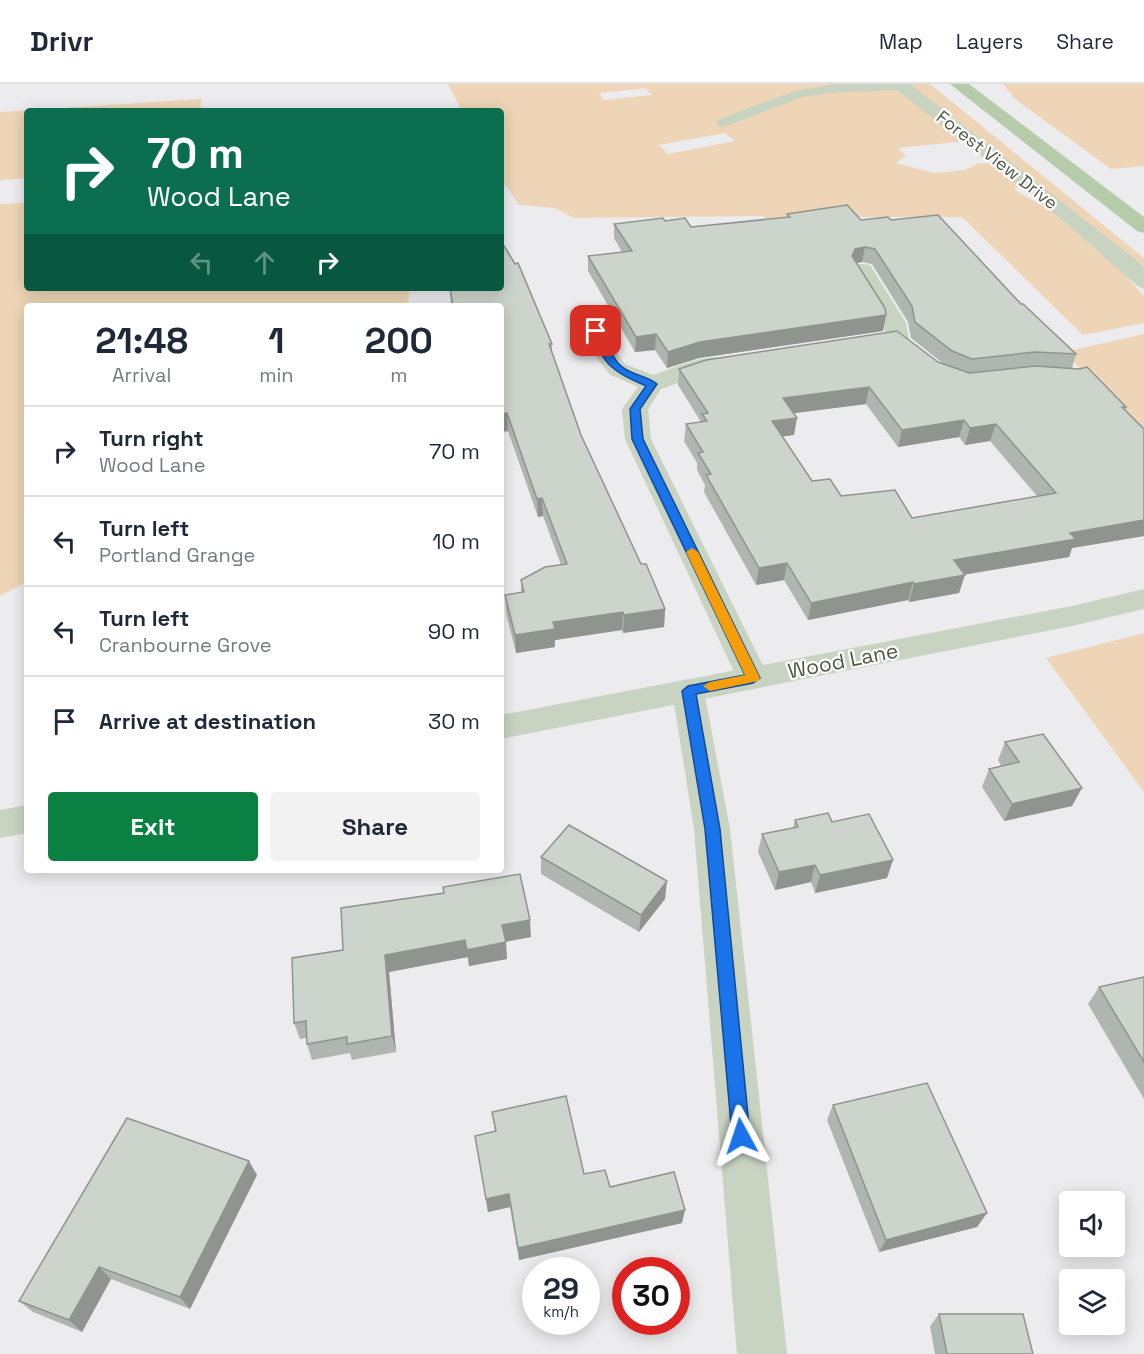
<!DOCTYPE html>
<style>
:root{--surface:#fff;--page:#f2f2f3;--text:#1f2937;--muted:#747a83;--line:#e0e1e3;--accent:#0b8043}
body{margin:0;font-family:"Space Grotesk",sans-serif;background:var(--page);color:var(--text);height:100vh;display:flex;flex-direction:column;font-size:22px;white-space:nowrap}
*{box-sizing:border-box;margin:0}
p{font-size:20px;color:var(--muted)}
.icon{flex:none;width:33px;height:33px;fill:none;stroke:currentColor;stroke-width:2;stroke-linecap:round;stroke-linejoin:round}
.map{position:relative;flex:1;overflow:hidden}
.sheet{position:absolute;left:24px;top:219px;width:480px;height:570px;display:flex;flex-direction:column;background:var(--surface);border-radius:6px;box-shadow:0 3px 15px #0003}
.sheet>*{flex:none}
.banner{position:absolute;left:24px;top:24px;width:480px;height:183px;border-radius:6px;box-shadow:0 3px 15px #0003;background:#0b6e4f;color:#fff;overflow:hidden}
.fabs{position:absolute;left:1059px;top:1107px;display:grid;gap:12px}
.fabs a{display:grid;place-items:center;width:66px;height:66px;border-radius:6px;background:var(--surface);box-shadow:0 3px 15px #0003;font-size:30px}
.speed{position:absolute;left:522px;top:1173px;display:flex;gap:12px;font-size:30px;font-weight:700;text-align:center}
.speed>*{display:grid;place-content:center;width:78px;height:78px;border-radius:50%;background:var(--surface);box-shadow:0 3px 15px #0003;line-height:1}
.speed small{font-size:15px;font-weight:400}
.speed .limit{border:9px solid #d22;background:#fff;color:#111}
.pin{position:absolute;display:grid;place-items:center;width:51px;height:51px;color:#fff;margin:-26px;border-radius:12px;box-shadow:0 3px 9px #0006}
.me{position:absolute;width:66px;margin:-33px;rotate:355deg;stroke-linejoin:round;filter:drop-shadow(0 0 4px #0008)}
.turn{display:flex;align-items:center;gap:21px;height:126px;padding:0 24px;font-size:27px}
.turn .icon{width:78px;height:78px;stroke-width:2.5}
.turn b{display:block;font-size:42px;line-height:51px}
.lanes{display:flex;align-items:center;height:57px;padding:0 24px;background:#0003;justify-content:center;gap:30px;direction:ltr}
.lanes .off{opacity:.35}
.eta{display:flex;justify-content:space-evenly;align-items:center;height:102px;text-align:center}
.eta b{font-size:36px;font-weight:700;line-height:42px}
.primary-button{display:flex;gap:12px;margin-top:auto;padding:12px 24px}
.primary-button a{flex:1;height:69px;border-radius:6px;background:var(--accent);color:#fff;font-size:24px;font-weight:700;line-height:69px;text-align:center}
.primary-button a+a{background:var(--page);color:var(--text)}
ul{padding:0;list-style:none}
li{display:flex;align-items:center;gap:18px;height:90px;padding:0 24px;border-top:2px solid var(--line)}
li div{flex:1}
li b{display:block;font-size:22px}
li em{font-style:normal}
header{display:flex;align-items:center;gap:36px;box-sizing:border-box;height:84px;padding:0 30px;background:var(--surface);border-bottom:2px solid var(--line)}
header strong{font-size:28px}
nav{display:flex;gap:33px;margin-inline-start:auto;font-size:21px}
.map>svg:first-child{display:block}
.green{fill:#eed5b7;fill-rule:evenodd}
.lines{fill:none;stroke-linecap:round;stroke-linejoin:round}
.service{fill:#c8d3c1;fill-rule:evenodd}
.minor{fill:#c8d3c1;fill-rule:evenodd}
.tertiary{fill:#c8d3c1;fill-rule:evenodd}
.primary{fill:#b6cbaa;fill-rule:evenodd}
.wall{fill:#afb6af;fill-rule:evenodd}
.shaded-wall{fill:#8f948e}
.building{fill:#ccd4cb;stroke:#8f948e;stroke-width:1.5;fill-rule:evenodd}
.route{fill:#1a73e8;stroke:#114b97;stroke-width:1.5}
.slow{fill:#f59e0b}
.labels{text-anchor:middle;stroke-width:4.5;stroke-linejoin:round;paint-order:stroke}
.far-street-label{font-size:18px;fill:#4c5944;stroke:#fff}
.street-label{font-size:21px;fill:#4c5944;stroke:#fff}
</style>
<header>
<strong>Drivr</strong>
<nav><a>Map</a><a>Layers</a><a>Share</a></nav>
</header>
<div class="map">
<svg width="1144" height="1270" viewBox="0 0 1144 1270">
<rect width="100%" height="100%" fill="#ecebee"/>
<path class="green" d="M448 0H834L895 5 908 11 966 57 898 64 906 72 896 79 934 89 965 86 979 79 997 80 1023 101 1014 105C1027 115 1041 119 1054 128 1087 153 1117 181 1144 212V239L1083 251 962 133H855L774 144 763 132 574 134 555 124 519 121 501 95V27H462ZM646 4 652 11 604 16 599 9ZM725 49 735 57 668 70 659 61Z
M910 0H930L1144 174V190L1083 136Z
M1003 0H1144V82L1111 85 1015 15Z
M201 15V27H27V94L0 96V28Z
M27 119V204H410L407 222H27V498L0 512V120Z
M1144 250V350L1064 268Z
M1144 549V708L1046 574Z"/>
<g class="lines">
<path class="service" d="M832 1 836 2V8L802 13 727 42 722 43 716 39 717 36 795 7Z"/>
<path class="minor" d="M832 0H910L1135 175 1144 185V205C1134 202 1090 159 1078 149 1019 100 957 54 897 6L826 9 824 5Z
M862 180 870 181 906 239 909 254 905 259 861 267 853 265 849 260 853 255 885 249 884 239 851 186 854 181Z
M589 221 597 223 600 228 614 265 625 280 653 291C677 283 706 268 732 275L736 280 732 285 703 290 661 305 648 325 651 355 769 594 764 602 753 605 742 602 737 594 625 355 622 325 638 303 609 290 591 266 578 228 581 223Z
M688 595 699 599 704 607 730 745 787 1270H737L694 745 672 607 677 599Z"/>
<path class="tertiary" d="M1144 505V525L1072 542 501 655V631L1072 522Z
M27 721V749L0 754V726Z"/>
<path class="primary" d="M950 0H969L1144 133V149L1137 147Z"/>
</g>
<path class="wall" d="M787 130 861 136H891L1021 220 1076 270 1072 284 1126 323 1125 326 1144 345V452L1072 464 1069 473 964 491 959 509 909 518 908 516 808 536 784 496 756 501 704 408 705 401 697 386V379L684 357 686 340 701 338 678 301 679 285 938 278 945 281 911 254 908 238 872 180 862 178 856 179 886 231 883 247 699 274 667 284 655 266 635 268 588 187V172L622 168 614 154V140L665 137 691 143 787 134ZM866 320 898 363 959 353 965 361 990 357 1037 412 912 434 841 412 812 397 782 352 794 351V329Z
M501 157 515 180 518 179 552 260V269L581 351 641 480H646L665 525 664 543 623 549 622 546 555 556V563L516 569 506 529 505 511 521 509V496L545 483 561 481 543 432 538 433 508 347 501 348V222H451L450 205 452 204H501Z
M1005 658 1072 722 1004 737 982 703 989 685 1001 682 998 676Z
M795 736 832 738 887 794 815 809 811 798 775 806 758 768 762 750 793 744Z
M541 773 665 815 639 848 541 790Z
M444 809 531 853 505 858 507 875 469 882 468 873 389 888 396 968 352 976 350 969 312 976 307 960V954L300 955 294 939 343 866Z
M1144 893V1015L1088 920 1099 903Z
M833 1021 987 1129 977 1143 879 1168 827 1036Z
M492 1028 584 1090 682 1139 519 1176 510 1123 488 1128 475 1052 495 1048Z
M257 1091 190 1225 111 1195 82 1248 33 1228 19 1217Z
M939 1230 1033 1270H935L930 1242Z"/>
<path class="shaded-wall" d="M865 163 862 178 852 180V172L855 165Z
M886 231 883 247 699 274 667 284 668 268 700 258Z
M656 250 655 266 635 268 636 253Z
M869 303 866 320 780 331 783 314Z
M507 329 508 347 501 348V330Z
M797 334 794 351 769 354 772 337Z
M964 336 959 353 898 363 902 346Z
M996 340 990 357 965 361 970 344Z
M542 414 543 432 538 433 537 415Z
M1144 436V452L1072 464 1069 473 948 493 954 476 1070 449Z
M787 479 784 496 756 501 759 484Z
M965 491 959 509 909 518 914 500Z
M913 498 908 516 808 536 811 519Z
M665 525 664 543 623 549 624 531Z
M623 528 622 546 555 556V563L516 569 515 551 553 538Z
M1082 704 1072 722 1004 737 1012 720Z
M893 776 887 794 815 809 820 791Z
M815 781 811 798 775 806 779 788Z
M667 797 665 815 639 848 641 831Z
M530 836 531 853 503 858 502 841Z
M465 856 468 873 389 888 396 968 392 952 385 871Z
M506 858 507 875 469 882 467 866Z
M249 1077 257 1091 190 1225 180 1213Z
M509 1110 510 1123 488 1128 486 1115Z
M685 1126 682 1139 519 1176 518 1164Z
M987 1129 977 1143 879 1168 886 1156Z
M99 1183 111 1195 82 1248 69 1236Z"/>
<path class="building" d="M847 121 861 136 888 133 891 136 938 131 1021 220H1023L1076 270 1035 268 972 275 952 267 915 238 912 222 875 165 865 163 855 165 852 172 885 224 886 231 700 258 668 268 656 250 636 253 588 172 632 167 614 140 663 134 665 137 685 134 691 143 790 133 787 130Z
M501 157 515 180 518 179 552 260H549L581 351 641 480H646L665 525 624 531 623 528 553 538 555 545 515 551 505 511 524 508 521 496 545 483 567 480 542 414 537 415 507 329 501 330V222H453L450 205 452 204H501Z
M897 247 938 278 969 289 1036 282 1079 285 1087 283 1126 323H1122L1144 345V436L1070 449 1076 455 954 476 965 491 914 500 913 498 811 519 787 479 759 484 706 391 711 390 698 369 703 368 686 340 707 337 702 330 708 329 679 285 706 276ZM869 303 902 346 964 336 970 344 996 340 1056 409 912 434 895 406 841 412 830 395 812 397 772 337 797 334 783 314Z
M1043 650 1082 704 1012 720 989 685 1019 678 1005 658Z
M828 729 832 738 869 730 893 776 820 791 815 781 779 788 762 750 798 743 795 736Z
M569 741 667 797 641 831 541 773Z
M520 790 530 836 502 841 506 858 467 866 465 856 385 871 392 952 347 960V953L307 960 306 937 294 939 292 874 343 866 341 824 444 809 443 803Z
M1144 893V978L1099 903Z
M927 999 987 1129 886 1156 833 1021Z
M566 1012 584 1090 605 1086 610 1103 674 1088 685 1126 518 1164 509 1110 486 1115 475 1052 496 1047 492 1028Z
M127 1034 249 1077 180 1213 99 1183 69 1236 19 1217Z
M939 1230H1023L1033 1270H947Z"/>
<path class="route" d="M596 244C602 247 611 272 619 280 628 291 647 291 657 300L640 325 643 355 760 594 753 599 696 610 720 745 750 1052 748 1058 741 1061 735 1058 732 1052 705 745 682 607 688 602 745 591 632 355 630 325 646 302C613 287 604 283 591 247Z"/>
<path class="slow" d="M692 464 698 468 760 594 758 597 710 607 703 602 710 598 745 591 686 468Z"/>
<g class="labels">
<g class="far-street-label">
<text transform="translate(997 76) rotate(38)" y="6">Forest View Drive</text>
</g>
<g class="street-label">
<text transform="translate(843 577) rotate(-11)" y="7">Wood Lane</text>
</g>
</g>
</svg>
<div class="fabs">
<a><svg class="icon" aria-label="sound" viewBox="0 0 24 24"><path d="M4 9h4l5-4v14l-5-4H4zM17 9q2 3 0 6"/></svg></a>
<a><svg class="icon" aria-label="layers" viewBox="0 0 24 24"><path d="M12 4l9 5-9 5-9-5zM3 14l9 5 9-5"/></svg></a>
</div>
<div class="speed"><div>29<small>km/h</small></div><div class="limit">30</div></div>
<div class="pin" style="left:596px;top:247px;background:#d93025"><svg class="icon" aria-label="arrive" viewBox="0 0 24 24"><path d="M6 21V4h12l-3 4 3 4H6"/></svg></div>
<svg class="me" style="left:741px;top:1052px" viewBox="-20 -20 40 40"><path d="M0-17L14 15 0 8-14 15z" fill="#1a73e8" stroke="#fff" stroke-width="4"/></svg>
<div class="banner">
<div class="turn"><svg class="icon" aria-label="right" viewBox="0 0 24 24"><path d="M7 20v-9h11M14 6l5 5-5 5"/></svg><div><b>70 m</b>Wood Lane</div></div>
<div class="lanes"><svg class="icon off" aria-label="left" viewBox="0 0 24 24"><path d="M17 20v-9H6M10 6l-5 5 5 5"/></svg><svg class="icon off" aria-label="ahead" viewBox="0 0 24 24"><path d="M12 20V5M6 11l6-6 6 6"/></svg><svg class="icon" aria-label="right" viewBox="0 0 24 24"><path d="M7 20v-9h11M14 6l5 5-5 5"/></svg></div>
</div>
<section class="sheet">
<div class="eta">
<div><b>21:48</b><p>Arrival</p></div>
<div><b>1</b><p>min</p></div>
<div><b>200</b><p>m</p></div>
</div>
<ul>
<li><svg class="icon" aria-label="right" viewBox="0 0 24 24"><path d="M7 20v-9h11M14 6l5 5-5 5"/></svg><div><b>Turn right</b><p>Wood Lane</p></div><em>70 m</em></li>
<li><svg class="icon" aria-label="left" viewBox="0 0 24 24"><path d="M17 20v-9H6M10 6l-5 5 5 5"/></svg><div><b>Turn left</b><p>Portland Grange</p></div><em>10 m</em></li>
<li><svg class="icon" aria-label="left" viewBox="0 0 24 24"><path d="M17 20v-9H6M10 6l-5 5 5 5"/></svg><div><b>Turn left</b><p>Cranbourne Grove</p></div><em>90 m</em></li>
<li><svg class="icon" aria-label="arrive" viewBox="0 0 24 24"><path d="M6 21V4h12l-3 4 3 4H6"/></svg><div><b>Arrive at destination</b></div><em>30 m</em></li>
</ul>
<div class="primary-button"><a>Exit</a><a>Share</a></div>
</section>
</div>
